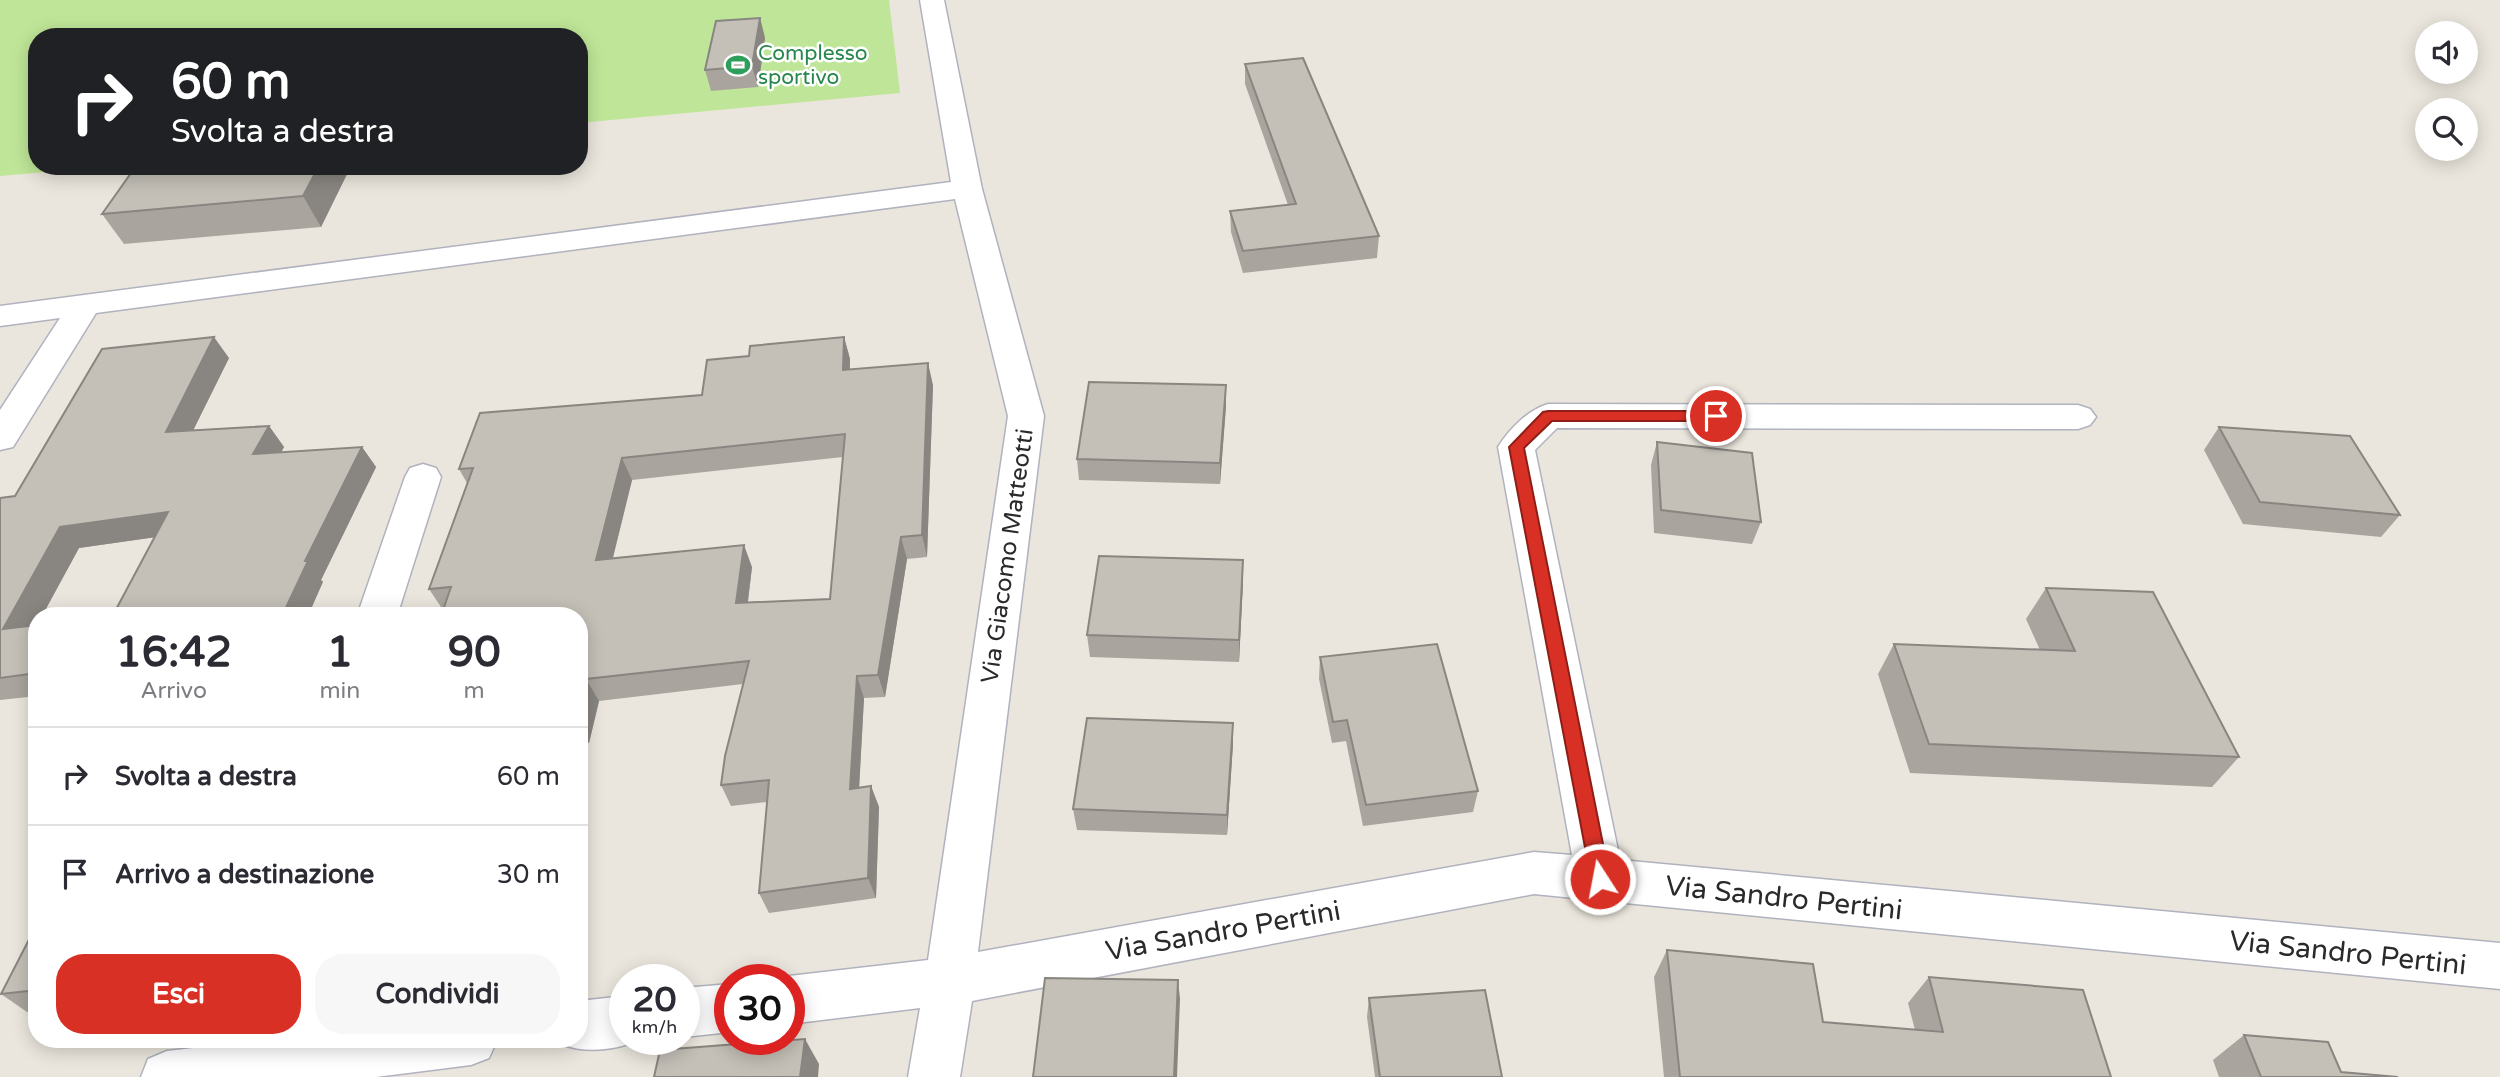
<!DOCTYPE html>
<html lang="it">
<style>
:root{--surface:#fff;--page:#f7f7f7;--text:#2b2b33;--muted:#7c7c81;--line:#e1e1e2;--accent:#d93025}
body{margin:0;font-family:"Varela Round",sans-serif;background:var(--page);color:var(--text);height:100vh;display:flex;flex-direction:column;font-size:26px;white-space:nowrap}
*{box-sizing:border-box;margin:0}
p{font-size:23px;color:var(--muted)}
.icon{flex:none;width:38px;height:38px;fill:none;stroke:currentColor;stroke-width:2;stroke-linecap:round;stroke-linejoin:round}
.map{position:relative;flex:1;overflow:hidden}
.side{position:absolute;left:28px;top:607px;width:560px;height:441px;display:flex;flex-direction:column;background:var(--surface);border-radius:28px;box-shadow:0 4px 18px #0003}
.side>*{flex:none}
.top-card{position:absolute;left:28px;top:28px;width:560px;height:147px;border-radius:28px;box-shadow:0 4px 18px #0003;background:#202124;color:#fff;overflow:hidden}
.controls{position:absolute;left:2415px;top:21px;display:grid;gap:14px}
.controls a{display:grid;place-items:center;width:63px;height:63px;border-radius:50%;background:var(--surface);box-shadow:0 4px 18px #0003;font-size:35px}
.speed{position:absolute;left:609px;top:964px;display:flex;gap:14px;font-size:35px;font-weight:700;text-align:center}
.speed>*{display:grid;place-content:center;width:91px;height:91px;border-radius:50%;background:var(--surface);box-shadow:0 4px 18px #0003;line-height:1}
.speed small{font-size:18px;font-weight:400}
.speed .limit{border:10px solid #d22;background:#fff;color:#111}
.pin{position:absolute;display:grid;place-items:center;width:60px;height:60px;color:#fff;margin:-30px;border:4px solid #fff;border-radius:50%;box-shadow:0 2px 7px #0007}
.me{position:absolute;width:77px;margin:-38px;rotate:349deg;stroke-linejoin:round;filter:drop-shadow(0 0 5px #0008)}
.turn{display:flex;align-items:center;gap:24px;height:147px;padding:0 28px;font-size:32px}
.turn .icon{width:91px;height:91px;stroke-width:2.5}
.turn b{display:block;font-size:49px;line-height:60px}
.eta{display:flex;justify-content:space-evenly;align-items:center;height:119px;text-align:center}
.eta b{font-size:42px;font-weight:700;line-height:49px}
.primary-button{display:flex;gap:14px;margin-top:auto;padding:14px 28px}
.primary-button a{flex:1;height:80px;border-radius:28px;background:var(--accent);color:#fff;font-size:28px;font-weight:700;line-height:80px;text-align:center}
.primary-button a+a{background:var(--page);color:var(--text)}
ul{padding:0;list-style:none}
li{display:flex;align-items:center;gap:21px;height:98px;padding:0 28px;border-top:2px solid var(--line)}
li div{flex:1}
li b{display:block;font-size:26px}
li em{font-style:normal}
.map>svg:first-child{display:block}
.pitch{fill:#bfe698}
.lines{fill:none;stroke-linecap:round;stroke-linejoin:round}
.minor-casing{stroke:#b0b2bd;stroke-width:3}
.minor{fill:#fff;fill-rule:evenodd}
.wall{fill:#a9a59e;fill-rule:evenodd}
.shaded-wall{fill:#898681}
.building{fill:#c4c0b8;stroke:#898681;stroke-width:2;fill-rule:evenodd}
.route{fill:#d93025;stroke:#8d1f18;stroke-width:2}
.labels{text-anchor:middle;stroke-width:5;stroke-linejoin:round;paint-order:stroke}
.far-leisure-label{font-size:21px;fill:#27864d;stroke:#fff;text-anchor:start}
.street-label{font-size:24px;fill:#2a2a2a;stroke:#fff}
.near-street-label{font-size:28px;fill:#2a2a2a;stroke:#fff}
</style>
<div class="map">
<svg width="2500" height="1077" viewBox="0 0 2500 1077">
<rect width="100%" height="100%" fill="#ebe6dd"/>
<path class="pitch" d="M0 0H889L900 93 579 123V37H37V166H114L0 176Z"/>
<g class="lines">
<g class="minor-casing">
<path id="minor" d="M920 0H944L982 189 1044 416 978 952 1534 852 1572 855 1498 447C1509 429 1528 410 1548 404L2078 405 2090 409 2096 417 2090 425 2078 429 1557 428 1535 450 1620 860 2500 943V989L1534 894 972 1001 960 1077H908L920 1008 789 1024V980H778L789 976 928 960 1008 416 955 199 96 313 13 447 0 450V410L60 318 0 326V306L951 182Z
M423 464 436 468 441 477 397 616H357L405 477 410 468Z
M730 984V1032L684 1037V988Z
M625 996V1040H640C615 1050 586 1054 561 1044L559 1040H579V1001Z
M263 1040H497L489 1058 471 1065 376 1077H141L148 1059 167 1051Z"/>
</g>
<use href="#minor" class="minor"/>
</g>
<path class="wall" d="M760 18 765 38 758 87 711 91 705 70Z
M1245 64 1379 236 1377 258 1243 273 1231 232 1230 211 1288 205 1245 84Z
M136 166H348L349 170 321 227 124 244 102 214Z
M844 337 850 359V369L933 385 927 557 907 559 885 697 864 698 859 787 871 786 879 807 876 898 769 913 759 893 767 802 731 806 721 785 743 684 599 701 589 743 579 744V616L443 610 429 589 467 483 459 469 702 395ZM843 457 830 599 748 602 752 567 613 558 632 480Z
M229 358 193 430 269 426 284 447 281 452 362 447 376 467 321 580 323 582 113 615 155 537 79 548 42 616H37V696L0 700V498L15 496Z
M1226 406 1220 484 1079 480 1077 459Z
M2219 427 2400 515 2381 537 2243 524 2204 450Z
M1657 442 1761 522 1752 544 1654 533 1651 465Z
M1243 582 1239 662 1090 657 1087 635Z
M2046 588 2239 757 2212 787 1910 773 1878 674 1894 644 2040 650 2026 619Z
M1320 657 1478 791 1473 812 1363 826 1346 741 1332 743 1319 679Z
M1233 744 1227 835 1077 830 1073 809Z
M37 924V1010L27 1012 1 994Z
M1667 950 1823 1022 1915 1030 1908 1003 1929 977 2111 1077H1664L1654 977Z
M1369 998 1502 1077H1375L1367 1017Z
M2244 1035 2341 1072 2398 1077H2219L2213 1060Z"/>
<path class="shaded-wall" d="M760 18 765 38 758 87 752 66Z
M319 166H348L349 170 321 227 303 196Z
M214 337 229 358 182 453 166 432Z
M844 337 850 359 849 392 843 370Z
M928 363 933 385 927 557 922 535Z
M1226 385V406L1220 484V463Z
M269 426 284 447 269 475 253 454Z
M362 447 376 467 321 580 323 582 308 616H282L305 561Z
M622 458 632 480 607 581 596 560Z
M168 512 185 533 79 548 42 616H37V626L3 629 60 527Z
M901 537 907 559 885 697 878 675Z
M744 545 752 567 745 624 736 603Z
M1243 560V582L1239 662V640Z
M857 676 864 698 858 809 850 789Z
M586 679 599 701 589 743 579 727V709Z
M1233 723V744L1227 835V815Z
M871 786 879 807 876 898 868 878Z
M1178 980 1180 999 1177 1077H1174Z
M805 1039 819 1064 818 1077H800Z"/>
<path class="building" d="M760 18 752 66 705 70 716 21Z
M1303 58 1379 236 1243 251 1230 211 1296 204 1245 64Z
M136 166H319L303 196 102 214Z
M214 337 166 432 269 426 253 454 362 447 305 561H308L282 616H102L113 615 168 512 60 527 3 629 37 625V673L0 678V498L15 496 102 349Z
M844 337 843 370 928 363 922 535 901 537 878 675 857 676 850 789 871 786 868 878 759 893 769 780 721 785 725 756 749 661 586 679 579 709V616H441L451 587 429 589 473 468 459 469 480 413 702 395 707 360 749 356 750 346ZM845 434 830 599 736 603 744 545 596 560 622 458Z
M1089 382 1226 385 1220 463 1077 459Z
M2219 427 2350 436 2400 515 2260 502Z
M1657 442 1752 453 1761 522 1661 510Z
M1099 556 1243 560 1239 640 1087 635Z
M2046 588 2153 592 2239 757 1929 744 1894 644 2075 651Z
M1437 644 1478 791 1366 805 1347 720 1333 722 1320 657Z
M1087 718 1233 723 1227 815 1073 809Z
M37 924V990L1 994Z
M1667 950 1813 964 1823 1022 1943 1032 1929 977 2083 990 2111 1077H1680Z
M1045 978 1178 980 1174 1077H1033Z
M1485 990 1502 1077H1380L1369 998Z
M2244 1035 2328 1042 2341 1072 2398 1077H2261Z
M805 1039 800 1077H654L660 1050Z"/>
<path class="route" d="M1548 411H1716L1723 416 1716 421H1552L1524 448 1610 879 1607 885 1600 888 1593 885 1591 879 1509 447 1543 412Z"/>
<defs>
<g id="stadium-bare" transform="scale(1.89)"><path d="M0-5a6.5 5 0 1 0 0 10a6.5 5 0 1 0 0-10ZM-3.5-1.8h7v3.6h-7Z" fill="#2e9e5b" stroke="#fff" stroke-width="2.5" paint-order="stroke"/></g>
</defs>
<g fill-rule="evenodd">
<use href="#stadium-bare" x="738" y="65"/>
</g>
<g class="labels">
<g class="far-leisure-label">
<text x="758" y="60">Complesso<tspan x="758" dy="24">sportivo</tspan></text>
</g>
<g class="street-label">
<text transform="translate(1007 556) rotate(-82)" y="8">Via Giacomo Matteotti</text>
</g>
<g class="near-street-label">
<text transform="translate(1784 897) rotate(6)" y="10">Via Sandro Pertini</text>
<text transform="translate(1223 930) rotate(-10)" y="10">Via Sandro Pertini</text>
<text transform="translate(2348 952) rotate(6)" y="10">Via Sandro Pertini</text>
</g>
</g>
</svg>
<div class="controls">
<a><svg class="icon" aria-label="sound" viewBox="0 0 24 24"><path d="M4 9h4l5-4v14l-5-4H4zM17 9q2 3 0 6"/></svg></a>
<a><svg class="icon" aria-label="search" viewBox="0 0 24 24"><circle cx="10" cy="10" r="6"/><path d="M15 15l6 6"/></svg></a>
</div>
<div class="speed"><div>20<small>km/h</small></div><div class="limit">30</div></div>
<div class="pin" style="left:1716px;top:416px;background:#d93025"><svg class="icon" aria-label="arrive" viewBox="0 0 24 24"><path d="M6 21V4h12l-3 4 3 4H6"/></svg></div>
<svg class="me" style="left:1600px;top:879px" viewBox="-20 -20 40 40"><circle r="17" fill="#d93025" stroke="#fff" stroke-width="3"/><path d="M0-11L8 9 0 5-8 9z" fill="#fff"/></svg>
<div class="top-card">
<div class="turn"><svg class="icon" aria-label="right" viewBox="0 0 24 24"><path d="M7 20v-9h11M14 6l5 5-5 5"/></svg><div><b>60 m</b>Svolta a destra</div></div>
</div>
<section class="side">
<div class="eta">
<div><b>16:42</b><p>Arrivo</p></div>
<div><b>1</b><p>min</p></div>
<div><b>90</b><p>m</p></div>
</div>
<ul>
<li><svg class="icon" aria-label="right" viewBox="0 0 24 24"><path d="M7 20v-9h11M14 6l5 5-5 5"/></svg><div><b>Svolta a destra</b></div><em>60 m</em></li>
<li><svg class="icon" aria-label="arrive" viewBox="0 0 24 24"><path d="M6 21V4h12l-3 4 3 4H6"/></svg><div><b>Arrivo a destinazione</b></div><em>30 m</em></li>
</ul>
<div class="primary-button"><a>Esci</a><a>Condividi</a></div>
</section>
</div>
